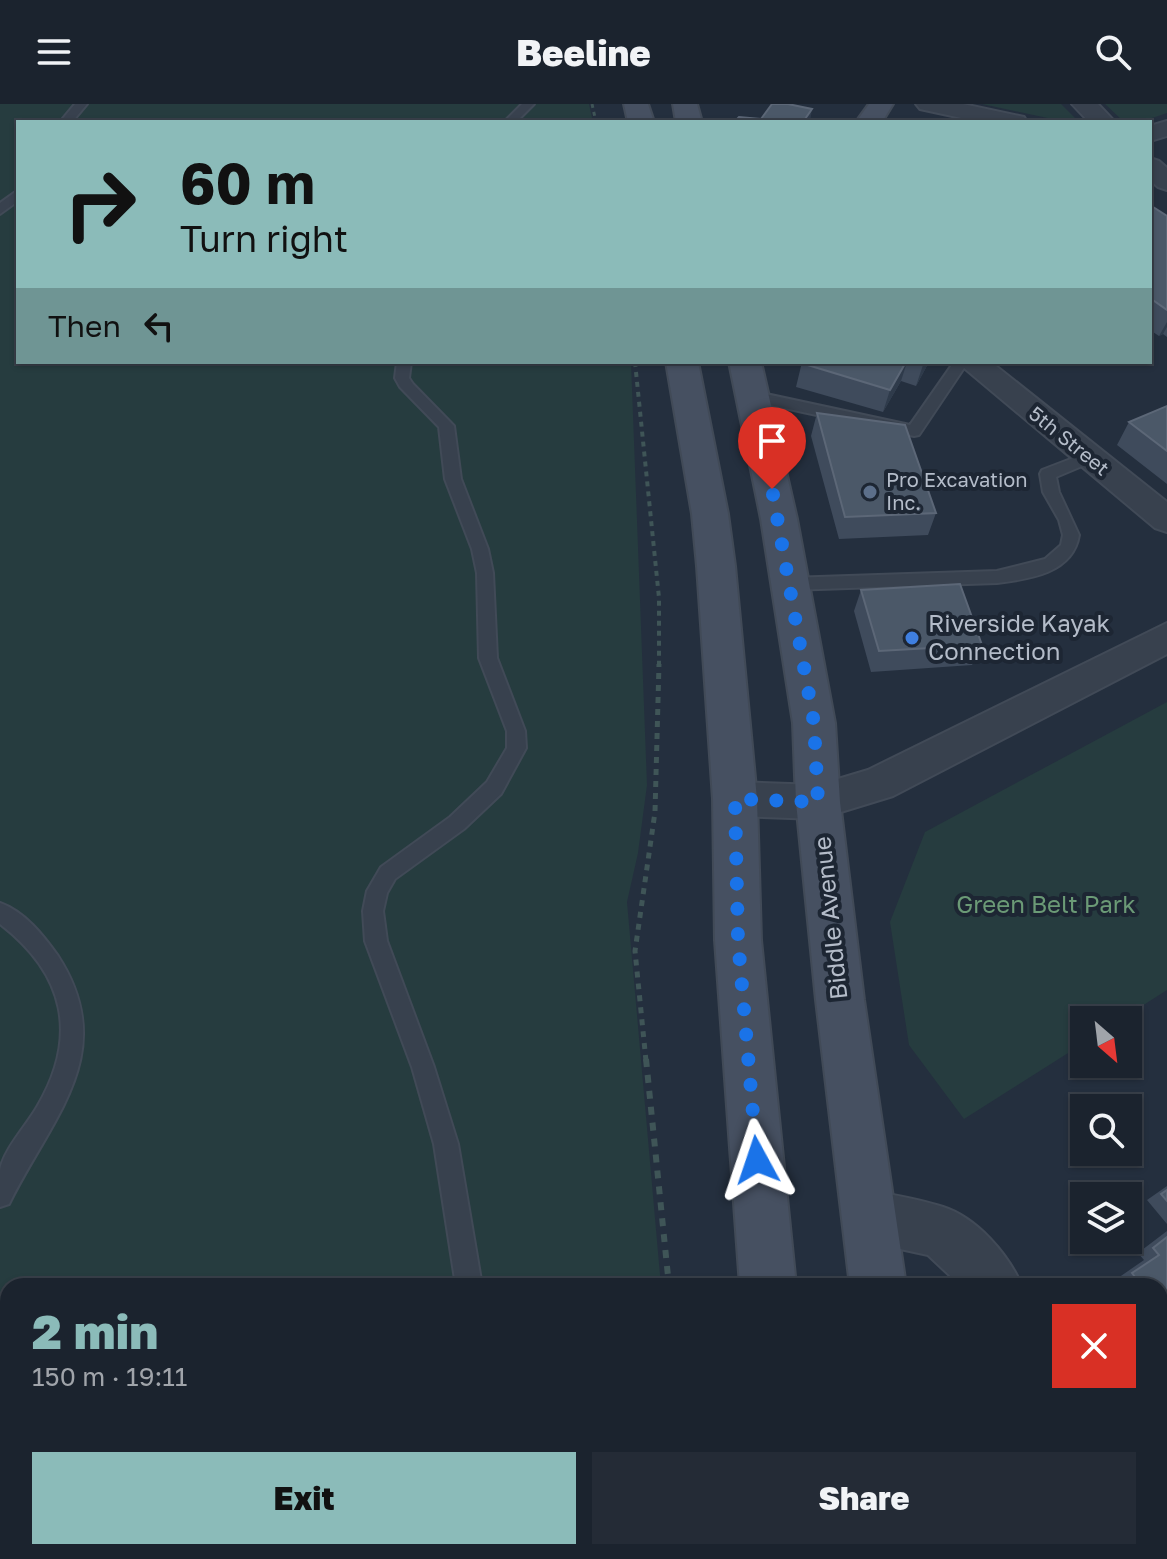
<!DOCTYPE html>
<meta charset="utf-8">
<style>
:root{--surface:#1b232e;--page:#242b36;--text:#f1f3f6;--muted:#a0a4aa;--line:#39404a;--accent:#8bbbb9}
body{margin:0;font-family:"Golos Text",sans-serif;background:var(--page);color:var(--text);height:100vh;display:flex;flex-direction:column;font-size:30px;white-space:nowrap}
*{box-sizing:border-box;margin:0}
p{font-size:26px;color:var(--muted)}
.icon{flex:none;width:44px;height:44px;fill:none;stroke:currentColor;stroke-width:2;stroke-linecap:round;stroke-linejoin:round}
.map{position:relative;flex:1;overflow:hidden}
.details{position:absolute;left:0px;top:1174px;width:1168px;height:282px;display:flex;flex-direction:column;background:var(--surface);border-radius:24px 24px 0 0;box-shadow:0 2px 6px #0004,0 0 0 2px var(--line)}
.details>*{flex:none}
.hud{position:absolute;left:16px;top:16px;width:1136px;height:244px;border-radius:0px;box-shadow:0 2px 6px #0004,0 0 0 2px var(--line);background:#8bbbb9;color:#111;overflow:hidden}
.needle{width:52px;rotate:152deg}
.controls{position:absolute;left:1070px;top:902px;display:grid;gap:16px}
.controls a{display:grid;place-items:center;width:72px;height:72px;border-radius:0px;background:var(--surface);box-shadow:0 2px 6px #0004,0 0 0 2px var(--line);font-size:40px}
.pin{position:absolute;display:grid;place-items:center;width:68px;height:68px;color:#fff;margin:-82px -34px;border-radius:50% 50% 50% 0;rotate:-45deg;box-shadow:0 0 8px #0007}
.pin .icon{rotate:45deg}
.me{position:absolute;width:88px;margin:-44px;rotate:355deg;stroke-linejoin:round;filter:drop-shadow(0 0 6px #0008)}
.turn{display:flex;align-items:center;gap:28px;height:168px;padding:0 32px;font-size:36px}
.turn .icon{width:104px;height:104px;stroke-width:2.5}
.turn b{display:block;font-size:56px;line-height:68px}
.then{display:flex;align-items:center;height:76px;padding:0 32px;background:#0003;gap:16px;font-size:30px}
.round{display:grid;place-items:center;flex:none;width:84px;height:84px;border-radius:0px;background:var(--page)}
.headline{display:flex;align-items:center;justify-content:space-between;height:136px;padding:0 32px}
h1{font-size:48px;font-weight:800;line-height:60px;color:var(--accent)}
.cta{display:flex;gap:16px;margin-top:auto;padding:16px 32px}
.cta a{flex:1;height:92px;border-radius:0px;background:var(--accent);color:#111;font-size:32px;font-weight:800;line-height:92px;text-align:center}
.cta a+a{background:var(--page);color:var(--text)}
header{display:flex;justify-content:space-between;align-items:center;height:104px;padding:0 32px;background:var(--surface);font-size:36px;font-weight:800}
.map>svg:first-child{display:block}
.green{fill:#263c3f}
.water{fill:#17263c}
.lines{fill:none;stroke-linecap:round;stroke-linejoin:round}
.lane-casing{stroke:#414a57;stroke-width:4}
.street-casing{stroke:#414a57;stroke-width:4}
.secondary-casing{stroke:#414a57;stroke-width:4}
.path-far3{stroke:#3f5557;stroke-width:3;stroke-dasharray:4 4;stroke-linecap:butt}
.path-far2{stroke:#3f5557;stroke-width:4;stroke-dasharray:5 5;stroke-linecap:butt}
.path-far1{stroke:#3f5557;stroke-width:5;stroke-dasharray:6 6;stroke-linecap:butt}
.path{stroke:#3f5557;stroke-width:6;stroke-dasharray:8 8;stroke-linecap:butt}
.lane{fill:#38414e;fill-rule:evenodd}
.street{fill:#38414e;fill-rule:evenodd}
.secondary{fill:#465061;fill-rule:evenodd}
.wall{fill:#3f4b5c}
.shaded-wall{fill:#2f3b4b}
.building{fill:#4b5868;stroke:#5c6777;stroke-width:2}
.route{stroke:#1a73e8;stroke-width:14;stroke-dasharray:0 25.2}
.service-dot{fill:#5c6f8a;stroke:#1d2633;stroke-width:3}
.shop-dot{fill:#3f7fe0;stroke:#1d2633;stroke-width:3}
.labels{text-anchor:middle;stroke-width:8;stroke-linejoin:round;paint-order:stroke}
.far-street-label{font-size:20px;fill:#b4bcc9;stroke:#1d2633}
.far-poi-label{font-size:20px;fill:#b4bcc9;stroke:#1d2633;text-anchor:start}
.poi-label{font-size:24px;fill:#b4bcc9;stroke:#1d2633;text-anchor:start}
.park-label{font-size:24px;fill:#6b9a76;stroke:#1d2633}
.street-label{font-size:24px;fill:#b4bcc9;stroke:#1d2633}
</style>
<header><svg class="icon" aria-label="menu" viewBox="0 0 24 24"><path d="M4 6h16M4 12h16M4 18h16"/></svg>Beeline<svg class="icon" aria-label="search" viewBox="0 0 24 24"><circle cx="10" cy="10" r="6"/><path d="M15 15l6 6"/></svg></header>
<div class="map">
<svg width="1167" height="1455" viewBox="0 0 1167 1455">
<rect width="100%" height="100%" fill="#242f3e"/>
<path class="green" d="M0 0H589L593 18H18V258H631L647 681 638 749 627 798 661 1182H8V1448H684L685 1455H0Z
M982 0H1061L1079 18H1066Z
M1105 0H1167V9L1140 18H1124Z
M1167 598V886L1120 916H1084V939L964 1015 909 941 890 818 925 728Z"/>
<path class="water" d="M90 1448H397L395 1455H93Z"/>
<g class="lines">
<g class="lane-casing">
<path id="lane" d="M75 0H87L72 18H60Z
M522 0H534L516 18H504Z
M18 86V97L0 110V99Z
M397 258H411L409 274 413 280 454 322 461 375 488 445 493 469 497 554 525 627 526 644 501 690 464 725 395 775 387 789 383 807 387 837 434 963 458 1040 482 1182H456L434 1040 412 963 365 837 363 807 367 787 381 763 450 713 487 678 507 644V627L479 554 477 469 472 445 445 375 439 323 400 283 395 274Z
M954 258H968L919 331 914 332 752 297 745 292 752 287 910 321Z
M1089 348 1094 349V357L1056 373 1059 388 1079 431C1073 469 1030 475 997 479L789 486 780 480 789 474 997 467 1045 455 1061 441 1063 431 1059 416 1043 388 1040 370 1042 366Z
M0 799C25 808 43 831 58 852 121 949 51 1014 9 1100L0 1103C0 1092 0 1077 0 1066 4 1045 26 1022 37 1003 79 932 65 870 0 820Z
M511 1448H539L541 1455H513Z"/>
</g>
<g class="street-casing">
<path id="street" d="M916 0H963L1024 13 1027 18H980L920 5Z
M1072 0H1098L1115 18H1089Z
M1167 17V32L1150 37V22Z
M1150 54 1159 57 1167 64V86L1158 83 1150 76Z
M957 258H991L1167 398V428L1155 424Z
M1167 519V550L893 692 818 715 735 712 720 707 714 695 720 683 735 678 818 681 868 666Z
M868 1086C893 1091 919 1095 943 1103 977 1114 1008 1150 1022 1182H961L928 1151 868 1138 850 1130 842 1112 850 1094Z
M1160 1383 1167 1386V1443L1162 1445Z"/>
</g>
<g class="secondary-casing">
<path id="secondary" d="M624 0H648L654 18H628Z
M673 0H697L702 18H676Z
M869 0H893L882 18H856Z
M666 258H698L728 410 735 462 757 695 761 836 796 1182H740L715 836 713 695 697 462 692 410Z
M729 258H761L797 415 835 619 840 698 864 896 906 1182H850L816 896 796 698 793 619 761 415Z
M759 1448H821L823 1455H759Z
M888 1448H950L952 1455H888Z"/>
</g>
<path class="path-far3" d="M592 0 596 18"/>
<path class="path-far2" d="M635 258 659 494V562"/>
<path class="path-far1" d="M646 957 635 847 655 708 659 560"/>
<path class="path" d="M646 955 669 1182
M695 1448 696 1455"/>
<use href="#lane" class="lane"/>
<use href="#street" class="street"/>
<use href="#secondary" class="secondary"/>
</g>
<path class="wall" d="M1150 101 1167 112V233L1163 230 1159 232 1150 226Z
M802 258H929L916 282 901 277 883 308 796 283Z
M1167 302V380L1117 341 1129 318Z
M817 309 936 409 928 431 839 435 811 332Z
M861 486 982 541 972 561 871 568 854 507Z
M1167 1082V1120L1147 1096Z
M1167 1127V1238L1160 1229V1182H1124L1118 1174 1144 1156 1138 1149Z
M1002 1448H1081L1086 1455H1003Z"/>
<path class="shaded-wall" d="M812 5 810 18H803Z
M1167 218V223L1163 230 1159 232Z
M906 258H907L901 277 883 308 890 286Z
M924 258H929L916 282Z"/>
<path class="building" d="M772 0H788L812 5 803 18H734L739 13 761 15Z
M1150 101 1167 112V206L1150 194Z
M802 258H906L890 286 801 259Z
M1167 302V347L1129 318Z
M817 309 905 321 936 409 845 413Z
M960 480 982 541 879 547 861 486Z
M1167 1086V1097L1161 1090Z
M1167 1133V1215L1160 1206V1182H1142L1132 1169 1159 1151 1153 1144Z
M1008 1448H1081L1086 1455H1009Z"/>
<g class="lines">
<path class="route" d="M757 1056 738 836 735 695 818 698 814 619 772 385"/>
</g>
<circle class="service-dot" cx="870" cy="388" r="8"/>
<circle class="shop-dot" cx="912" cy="534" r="8"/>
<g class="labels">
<g class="far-street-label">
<text transform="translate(1069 337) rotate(39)" y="7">5th Street</text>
</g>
<g class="far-poi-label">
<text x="886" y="383">Pro Excavation<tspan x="886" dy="23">Inc.</tspan></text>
</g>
<g class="poi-label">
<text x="928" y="528">Riverside Kayak<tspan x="928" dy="28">Connection</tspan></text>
</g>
<g class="park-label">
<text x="1046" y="809">Green Belt Park</text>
</g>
<g class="street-label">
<text transform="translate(831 814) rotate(-96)" y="8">Biddle Avenue</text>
</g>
</g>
</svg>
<div class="controls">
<a><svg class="needle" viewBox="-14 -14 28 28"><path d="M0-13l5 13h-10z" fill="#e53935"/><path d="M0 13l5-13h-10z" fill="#a0a4aa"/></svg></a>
<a><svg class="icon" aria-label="search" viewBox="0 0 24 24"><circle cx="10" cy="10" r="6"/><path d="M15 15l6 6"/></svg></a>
<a><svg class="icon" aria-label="layers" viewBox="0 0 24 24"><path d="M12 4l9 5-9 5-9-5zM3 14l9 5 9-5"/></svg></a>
</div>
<div class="pin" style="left:772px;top:385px;background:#d93025"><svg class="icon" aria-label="arrive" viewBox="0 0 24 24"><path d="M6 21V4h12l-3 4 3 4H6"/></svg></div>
<svg class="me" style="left:757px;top:1056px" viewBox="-20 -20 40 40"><path d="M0-17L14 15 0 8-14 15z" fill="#1a73e8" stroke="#fff" stroke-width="4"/></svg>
<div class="hud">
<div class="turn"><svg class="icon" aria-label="right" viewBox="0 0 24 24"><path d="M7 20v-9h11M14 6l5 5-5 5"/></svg><div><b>60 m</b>Turn right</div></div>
<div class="then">Then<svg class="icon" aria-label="left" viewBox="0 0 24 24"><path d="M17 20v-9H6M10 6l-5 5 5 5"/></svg></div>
</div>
<section class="details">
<div class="headline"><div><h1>2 min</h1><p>150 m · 19:11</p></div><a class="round" style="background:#d93025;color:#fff"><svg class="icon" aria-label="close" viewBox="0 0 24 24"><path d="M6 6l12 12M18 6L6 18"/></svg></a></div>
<div class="cta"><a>Exit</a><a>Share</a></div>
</section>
</div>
